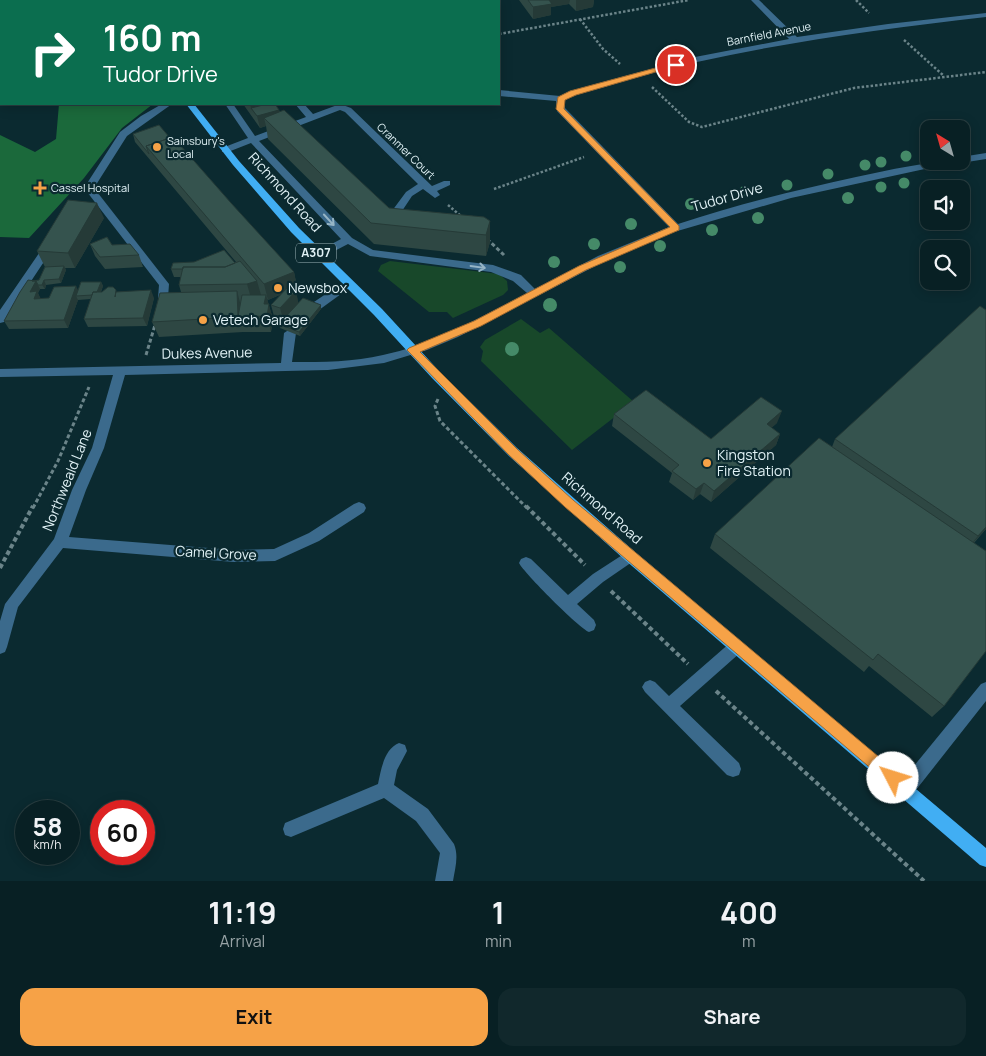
<!DOCTYPE html>
<style>
:root{--surface:#082024;--page:#11282c;--text:#f1f3f6;--muted:#98a3a6;--line:#293e41;--accent:#f6a247}
body{margin:0;font-family:Manrope,sans-serif;background:var(--page);color:var(--text);height:100vh;display:flex;flex-direction:column;font-size:19px;white-space:nowrap}
*{box-sizing:border-box;margin:0}
p{font-size:16px;color:var(--muted)}
.icon{flex:none;width:28px;height:28px;fill:none;stroke:currentColor;stroke-width:2;stroke-linecap:round;stroke-linejoin:round}
.map{position:relative;height:881px;overflow:hidden}
.details{display:flex;flex-direction:column;background:var(--surface);flex:1}
.details>*{flex:none}
.top-card{position:absolute;left:0px;top:0px;width:500px;height:105px;box-shadow:0 2px 12px #0003,0 0 0 1px var(--line);background:#0b6e4f;color:#fff;overflow:hidden}
.needle{width:32px;rotate:323deg}
.controls{position:absolute;left:920px;top:120px;display:grid;gap:10px}
.controls a{display:grid;place-items:center;width:50px;height:50px;border-radius:10px;background:var(--surface);box-shadow:0 2px 12px #0003,0 0 0 1px var(--line);font-size:25px}
.speed{position:absolute;left:15px;top:800px;display:flex;gap:10px;font-size:25px;font-weight:700;text-align:center}
.speed>*{display:grid;place-content:center;width:65px;height:65px;border-radius:50%;background:var(--surface);box-shadow:0 2px 12px #0003,0 0 0 1px var(--line);line-height:1}
.speed small{font-size:12px;font-weight:400}
.speed .limit{border:8px solid #d22;background:#fff;color:#111}
.pin{position:absolute;display:grid;place-items:center;width:42px;height:42px;color:#fff;margin:-21px;border:2px solid #fff;border-radius:50%;box-shadow:0 1px 5px #0007}
.me{position:absolute;width:55px;margin:-28px;rotate:310deg;stroke-linejoin:round;filter:drop-shadow(0 0 4px #0008)}
.turn{display:flex;align-items:center;gap:18px;height:105px;padding:0 20px;font-size:22px}
.turn .icon{width:65px;height:65px;stroke-width:2.5}
.turn b{display:block;font-size:35px;line-height:42px}
.eta{display:flex;justify-content:space-evenly;align-items:center;height:85px;text-align:center}
.eta b{font-size:30px;font-weight:700;line-height:35px}
.primary-button{display:flex;gap:10px;margin-top:auto;padding:10px 20px}
.primary-button a{flex:1;height:58px;border-radius:15px;background:var(--accent);color:#111;font-size:20px;font-weight:700;line-height:58px;text-align:center}
.primary-button a+a{background:var(--page);color:var(--text)}
.map>svg:first-child{display:block}
.green{fill:#18482a}
.forest{fill:#1b693b}
.lines{fill:none;stroke-linecap:round;stroke-linejoin:round}
.path-far2{stroke:#6b8489;stroke-width:2.5;stroke-dasharray:2.5 2;stroke-linecap:butt}
.path-far1{stroke:#6b8489;stroke-width:3;stroke-dasharray:4 2.5;stroke-linecap:butt}
.path{stroke:#6b8489;stroke-width:4;stroke-dasharray:4.5 3;stroke-linecap:butt}
.minor{fill:#3b6a8c;fill-rule:evenodd}
.major{fill:#41aef3;fill-rule:evenodd}
.tree{fill:#458a68}
.wall{fill:#2e4743}
.shaded-wall{fill:#253a37}
.building{fill:#35534e;stroke:#253a37}
.oneway{stroke:#96b5c6}
.route{fill:#f6a247;stroke:#a0692e}
.poi-dot{fill:#f6a247;stroke:#0b2a30;stroke-width:2}
.labels{text-anchor:middle;stroke-width:4.5;stroke-linejoin:round;paint-order:stroke}
.far-street-label{font-size:11px;fill:#e1f2f6;stroke:#0b2a30}
.far-poi-label{font-size:11px;fill:#e1f2f6;stroke:#0b2a30;text-anchor:start}
.shield{fill:#0b2a30;stroke:#a1b6bb;stroke-width:1}
.shield-label{font-size:12px;font-weight:bold;fill:#e1f2f6}
.street-label{font-size:14px;fill:#e1f2f6;stroke:#0b2a30}
.poi-label{font-size:14px;fill:#e1f2f6;stroke:#0b2a30;text-anchor:start}
</style>
<div class="map">
<svg width="986" height="881" viewBox="0 0 986 881">
<rect width="100%" height="100%" fill="#0b2a30"/>
<path class="green" d="M390 261 499 274 507 281 508 290 503 295 453 318 447 312H429L378 271 381 265Z
M521 319 540 333 549 328 634 402 572 450 481 361 483 351 480 347 485 340Z"/>
<path class="forest" d="M59 104H153L122 128 84 178 29 238 0 237V135L35 152 56 139Z"/>
<g class="lines">
<path class="path-far2" d="M856 0 869 13
M580 19 603 49 620 64
M499 34 689 0
M904 40 944 76
M652 87 689 122 702 127 854 88 986 72
M494 189 584 157
M448 205 462 217"/>
<path class="path-far1" d="M487 239 504 255
M146 355 155 325
M438 399 435 406 440 421 527 508
M33 508 58 461 89 387"/>
<path class="path" d="M526 506 585 565
M0 568 33 506
M611 591 688 664
M716 691 924 881"/>
<path class="minor" d="M450 0H458L459 1H451Z
M751 0H759L797 37 888 24 986 13V17C889 28 792 41 697 62 656 71 616 84 576 95L565 100V108L678 224C736 205 796 190 856 177 891 170 925 161 961 161V157L986 153V159L961 163 957 162 791 198 674 232 605 261 458 337 427 350 384 363 328 370 125 375 104 448 86 490 69 537 234 550 274 549 309 533 354 504 359 502 364 504 366 508 364 512 319 541 275 561 234 562 63 548 18 607 7 647 5 652 0 654V621L5 604 54 539 72 490 92 448 113 375 0 377V369L281 363 284 333 290 329 296 333 292 362C323 362 354 362 383 355 434 344 481 317 527 293L513 281 491 272 370 256 348 244 323 257H315L314 255 315 253 341 239 251 143 228 152H222V148L248 138 225 104H233L255 136 306 117 295 104H304L313 114 340 104 351 108 432 186 444 181H450V185L437 191 440 195 435 198 423 189 412 196 398 217H390L389 215 406 192 418 184 345 112 340 110 259 141 352 238 373 250 493 265 521 275 535 289 598 256 669 227 557 111 556 101 499 96V90L560 96 570 91 695 57 789 39Z
M162 104H172L127 136 94 188 169 284 168 298 163 302 158 298 159 285 84 188 120 132 141 116Z
M50 242 55 245 4 322 0 323V310L46 243Z
M348 279 353 283 352 286 319 310H311L309 307 311 304Z
M630 550 635 552 637 556 635 560 603 582 577 604 594 620 596 625 594 630 589 632C579 628 524 573 519 563L521 559 526 557 531 559 568 595 593 574Z
M736 640 741 642 743 647 741 652 680 706 739 763 741 769 739 775 733 777 727 775 645 692 642 687 645 682 650 680 655 682 669 696 731 642Z
M986 682V701L912 795 906 797 900 795 898 789 900 783 981 684Z
M399 743 405 745 407 751 397 770 394 785 428 809 454 844C459 856 455 869 453 881H435L440 853 416 821 384 798 291 837 285 835 283 829 285 823 378 784C381 770 384 749 399 743Z"/>
<path class="major" d="M122 0H130L131 1H123Z
M186 104H194L239 161 299 228 382 309 440 372 517 448 635 552 986 848V867L980 865 625 560 509 456 432 378 374 315 291 232 233 165Z"/>
</g>
<g class="tree">
<circle cx="906" cy="156" r="5.5"/>
<circle cx="881" cy="162" r="5.5"/>
<circle cx="865" cy="165" r="5.5"/>
<circle cx="828" cy="174" r="5.5"/>
<circle cx="904" cy="183" r="5.5"/>
<circle cx="787" cy="185" r="5.5"/>
<circle cx="881" cy="187" r="5.5"/>
<circle cx="745" cy="191" r="5.5"/>
<circle cx="848" cy="198" r="6"/>
<circle cx="691" cy="204" r="6"/>
<circle cx="758" cy="218" r="6"/>
<circle cx="631" cy="224" r="6"/>
<circle cx="712" cy="230" r="6"/>
<circle cx="594" cy="244" r="6"/>
<circle cx="660" cy="246" r="6"/>
<circle cx="554" cy="262" r="6"/>
<circle cx="620" cy="267" r="6"/>
<circle cx="550" cy="305" r="7"/>
<circle cx="512" cy="349" r="7"/>
</g>
<path class="wall" d="M0 0H15L16 1H1V27H0Z
M519 0H594L593 7 576 11 569 4 551 7V15L533 19Z
M243 104H275L279 110 280 112 389 208 484 217 490 242 486 256 374 244 268 139 266 126 260 128Z
M133 134 170 138 294 272 297 287 291 290 296 291 298 303 321 305V309L300 336 280 328 279 324 281 322 275 320 271 305 282 294 268 300 267 299 273 319 271 332H243L159 337 152 322 181 292 179 285 181 277H174L171 269 236 262 135 142Z
M104 218 75 268H65L66 270 61 283 46 285 45 289H40L38 293 40 298H49L78 290 101 282 103 286 101 292H117L154 298 147 326 88 327 84 319 91 299 78 300 68 328 9 329 4 321 32 281 39 280 45 267 37 251Z
M90 244 139 255 143 267 105 269 95 256Z
M986 310V529L974 543 944 706 932 717 869 666 864 672 710 548 715 534 832 447 835 439Z
M614 414 711 439 777 423 771 428 780 434 776 445 711 502 700 494 693 500 669 482 672 473 612 426Z"/>
<path class="shaded-wall" d="M350 0H369L370 1H350Z
M546 0H570L569 4 551 7V15L533 19V7Z
M576 0H594L593 7 576 11Z
M250 104H274L279 110 282 122 264 118 266 126 260 128 257 116 251 108Z
M97 203 104 218 75 268 68 253Z
M490 221V242L486 256V235Z
M64 266 66 270 61 283 59 279Z
M294 272 297 287 268 300 264 284Z
M44 280 46 285 45 289 42 285Z
M36 281 40 289 38 293 41 299 38 307 30 292Z
M257 281 263 302 253 305 247 284Z
M101 282 103 286 98 299 96 295Z
M76 286 80 294 76 296 78 300 68 328 64 320Z
M151 290 154 298 147 326 143 318Z
M237 291 241 306 238 317Z
M296 291 299 306 284 323 280 308Z
M266 295 273 319 271 332 264 304Z
M321 305V309L300 336 299 332Z
M782 411 777 423 762 436 767 424Z
M780 434 776 445 711 502 714 491Z
M704 483 700 494 693 500 696 489Z
M986 527V529L967 549 978 536Z"/>
<path class="building" d="M0 0H15L14 1H1V16H0Z
M20 0H49L47 1H19Z
M183 0H205L206 1H184Z
M329 0H332V1H322Z
M457 0H478L479 1H458Z
M528 0H549L552 4 533 7Z
M267 104H275L279 110 257 116 251 108Z
M284 110 389 208 484 217 490 221 486 235 371 223 264 118Z
M159 125 170 138 146 146 149 154 133 134Z
M173 137 231 203 294 272 264 284 146 146Z
M68 200 97 203 68 253 37 251Z
M107 237 112 245 130 244 139 255 100 257 90 244Z
M224 250 235 263 225 267H183V269H171L173 263 194 262Z
M240 261 257 281 247 284 179 285 183 267H225Z
M64 266 59 279 44 280 42 285H38L36 281H32L39 280 45 267Z
M28 280 36 281 30 292 37 291 34 299 49 298 54 287 76 286 64 320 4 321 20 292Z
M81 282H101L97 292H93L92 295 76 296Z
M108 287H113L116 290 115 297 116 292 151 290 143 318 84 319 93 292H102Z
M287 288 296 291 280 308 271 305Z
M237 291 238 317 152 322 160 293Z
M242 295H266L264 304H269L267 316 238 317Z
M303 298 321 305 299 332 279 324Z
M980 306 986 310V527L978 536 835 439Z
M646 390 711 439 761 397 782 411 767 424 780 434 714 491 704 483 696 489 672 471 679 465 614 414Z
M819 438 986 551V651L944 706 878 654 873 660 715 534Z"/>
<defs><path id="oneway-shaft" d="M-6 0H5M1.5-3L5.5 0L1.5 3" fill="none" stroke-width="1.6" stroke-linecap="round" stroke-linejoin="round" transform="scale(1.25)"/></defs>
<g class="oneway">
<use href="#oneway-shaft" transform="translate(329 220) rotate(47)"/>
<use href="#oneway-shaft" transform="translate(478 267) rotate(8)"/>
</g>
<path class="route" d="M674 63 680 65 576 95 565 100 564 109 679 226V230L586 270 481 326 420 352 517 449 573 500 898 773 900 778 898 783 893 786 888 783 565 507 509 455 407 350 409 348 474 321 579 266 670 227 556 109 558 97 570 91Z"/>
<g class="poi-dot">
<circle cx="157" cy="147" r="5"/>
<path d="M37.5 180.5h5v5h5v5h-5v5h-5v-5h-5v-5h5z"/>
<circle cx="278" cy="288" r="5"/>
<circle cx="203" cy="320" r="5"/>
<circle cx="707" cy="463" r="5"/>
</g>
<g class="labels">
<g class="far-street-label">
<text transform="translate(769 34) rotate(-11)" y="4">Barnfield Avenue</text>
<text transform="translate(406 151) rotate(44)" y="4">Cranmer Court</text>
</g>
<g class="far-poi-label">
<text x="167" y="145">Sainsbury's<tspan x="167" dy="13">Local</tspan></text>
<text x="51" y="192">Cassel Hospital</text>
</g>
<rect class="shield" x="296" y="243.5" width="40" height="19" rx="4"/>
<g class="shield-label">
<text x="316" y="257">A307</text>
</g>
<g class="street-label">
<text transform="translate(285 192) rotate(48)" y="5">Richmond Road</text>
<text transform="translate(727 197) rotate(-16)" y="5">Tudor Drive</text>
<text transform="translate(207 353) rotate(-1)" y="5">Dukes Avenue</text>
<text transform="translate(67 480) rotate(-68)" y="5">Northweald Lane</text>
<text transform="translate(602 508) rotate(41)" y="5">Richmond Road</text>
<text transform="translate(216 553) rotate(3)" y="5">Camel Grove</text>
</g>
<g class="poi-label">
<text x="288" y="293">Newsbox</text>
<text x="213" y="325">Vetech Garage</text>
<text x="717" y="460">Kingston<tspan x="717" dy="16">Fire Station</tspan></text>
</g>
</g>
</svg>
<div class="controls">
<a><svg class="needle" viewBox="-14 -14 28 28"><path d="M0-13l5 13h-10z" fill="#e53935"/><path d="M0 13l5-13h-10z" fill="#98a3a6"/></svg></a>
<a><svg class="icon" aria-label="sound" viewBox="0 0 24 24"><path d="M4 9h4l5-4v14l-5-4H4zM17 9q2 3 0 6"/></svg></a>
<a><svg class="icon" aria-label="search" viewBox="0 0 24 24"><circle cx="10" cy="10" r="6"/><path d="M15 15l6 6"/></svg></a>
</div>
<div class="speed"><div>58<small>km/h</small></div><div class="limit">60</div></div>
<div class="pin" style="left:676px;top:65px;background:#d93025"><svg class="icon" aria-label="arrive" viewBox="0 0 24 24"><path d="M6 21V4h12l-3 4 3 4H6"/></svg></div>
<svg class="me" style="left:893px;top:778px" viewBox="-20 -20 40 40"><circle r="19" fill="#fff"/><path d="M0-13L10 11 0 6-10 11z" fill="#f6a247"/></svg>
<div class="top-card">
<div class="turn"><svg class="icon" aria-label="right" viewBox="0 0 24 24"><path d="M7 20v-9h11M14 6l5 5-5 5"/></svg><div><b>160 m</b>Tudor Drive</div></div>
</div>
</div>
<section class="details">
<div class="eta">
<div><b>11:19</b><p>Arrival</p></div>
<div><b>1</b><p>min</p></div>
<div><b>400</b><p>m</p></div>
</div>
<div class="primary-button"><a>Exit</a><a>Share</a></div>
</section>
